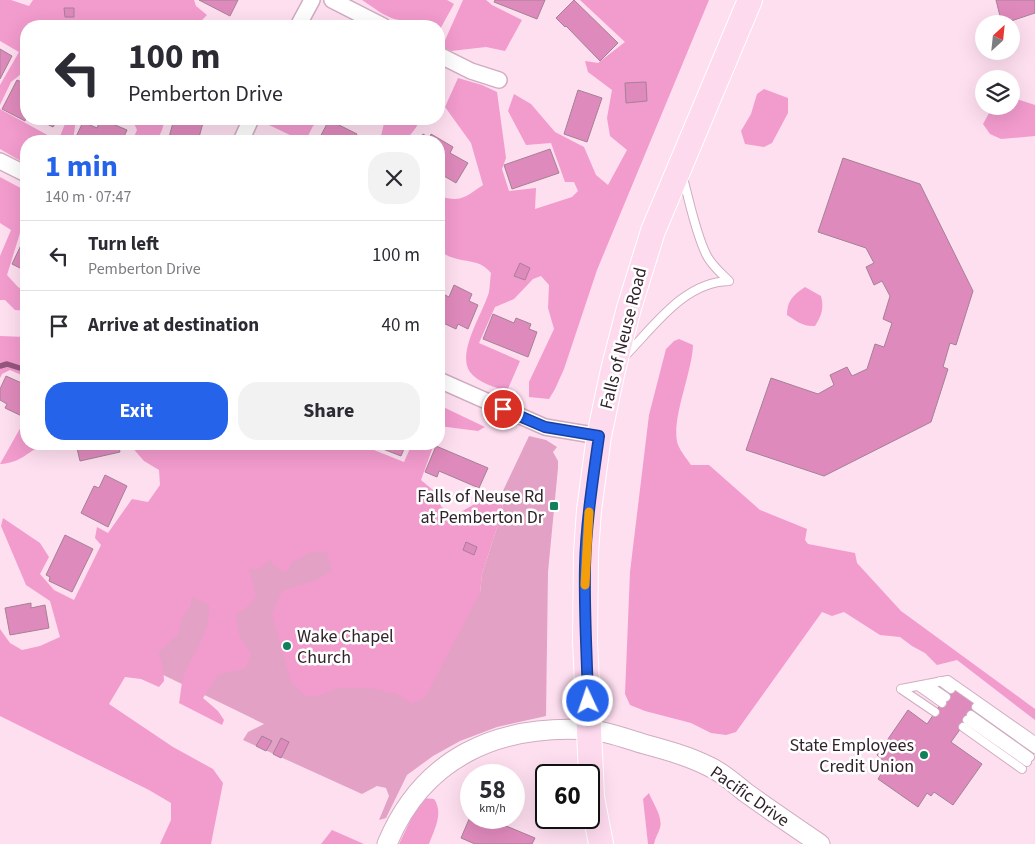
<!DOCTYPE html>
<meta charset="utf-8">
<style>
:root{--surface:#fff;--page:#f2f2f3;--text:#2b2b33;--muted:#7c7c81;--line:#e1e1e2;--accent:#2563eb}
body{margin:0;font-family:"Source Sans 3",sans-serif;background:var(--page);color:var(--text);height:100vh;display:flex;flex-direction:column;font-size:19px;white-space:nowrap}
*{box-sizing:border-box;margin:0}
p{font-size:16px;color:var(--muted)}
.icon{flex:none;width:28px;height:28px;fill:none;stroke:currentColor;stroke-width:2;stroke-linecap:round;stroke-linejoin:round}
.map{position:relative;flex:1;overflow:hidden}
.drawer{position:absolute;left:20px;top:135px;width:425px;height:315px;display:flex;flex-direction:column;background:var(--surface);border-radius:20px;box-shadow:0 5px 20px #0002}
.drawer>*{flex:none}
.hud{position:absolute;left:20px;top:20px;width:425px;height:105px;border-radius:20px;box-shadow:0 5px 20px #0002;background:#fff;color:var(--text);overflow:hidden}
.needle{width:32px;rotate:27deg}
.fabs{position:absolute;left:975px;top:15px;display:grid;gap:10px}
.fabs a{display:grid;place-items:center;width:45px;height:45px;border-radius:50%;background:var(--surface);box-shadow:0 5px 20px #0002;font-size:25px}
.speed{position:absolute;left:460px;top:764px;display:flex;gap:10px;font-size:25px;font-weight:700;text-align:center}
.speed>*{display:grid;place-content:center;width:65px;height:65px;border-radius:50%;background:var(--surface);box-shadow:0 5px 20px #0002;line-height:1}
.speed small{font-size:12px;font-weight:400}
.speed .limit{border:2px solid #111;border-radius:8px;background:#fff;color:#111}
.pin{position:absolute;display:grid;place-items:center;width:42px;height:42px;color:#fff;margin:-21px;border:2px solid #fff;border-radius:50%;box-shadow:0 1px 5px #0007}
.me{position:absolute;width:55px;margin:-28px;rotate:357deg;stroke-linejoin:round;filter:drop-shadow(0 0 4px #0008)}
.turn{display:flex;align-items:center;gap:18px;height:105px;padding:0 25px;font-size:22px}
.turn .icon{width:65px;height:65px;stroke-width:2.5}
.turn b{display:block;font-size:35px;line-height:42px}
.round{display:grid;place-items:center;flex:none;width:52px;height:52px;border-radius:20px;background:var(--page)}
.summary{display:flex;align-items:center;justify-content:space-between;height:85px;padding:0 25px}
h1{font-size:30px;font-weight:700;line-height:38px;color:var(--accent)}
.action{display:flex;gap:10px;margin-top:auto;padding:10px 25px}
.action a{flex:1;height:58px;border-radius:20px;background:var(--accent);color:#fff;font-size:20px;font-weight:700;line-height:58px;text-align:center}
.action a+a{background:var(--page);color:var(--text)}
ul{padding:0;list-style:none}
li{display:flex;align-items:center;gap:15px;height:70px;padding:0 25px;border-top:1px solid var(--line)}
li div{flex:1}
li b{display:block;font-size:19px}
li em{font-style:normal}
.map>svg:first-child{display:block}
.green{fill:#e2a1c5}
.forest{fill:#f29bcd}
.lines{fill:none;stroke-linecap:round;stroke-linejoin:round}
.stream{stroke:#94577c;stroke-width:5.5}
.building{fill:#df8abc;stroke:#a48194}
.service-casing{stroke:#d0acc0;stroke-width:10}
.minor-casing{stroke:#d0acc0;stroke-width:18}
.tertiary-casing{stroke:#d0acc0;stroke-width:21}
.primary-casing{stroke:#fff;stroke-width:26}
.service{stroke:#fff;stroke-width:8}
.minor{stroke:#fff;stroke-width:15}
.tertiary{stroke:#fff;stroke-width:19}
.primary{stroke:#fedaee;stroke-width:24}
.route-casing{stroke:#184099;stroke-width:12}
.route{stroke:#2563eb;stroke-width:9}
.slow{stroke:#f59e0b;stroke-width:9}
.poi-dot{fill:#12805c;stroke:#fff;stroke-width:2}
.labels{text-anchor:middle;stroke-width:5;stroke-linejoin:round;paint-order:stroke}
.street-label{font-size:18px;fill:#31232b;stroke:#fff}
.poi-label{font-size:18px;fill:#31232b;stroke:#fff;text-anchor:end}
</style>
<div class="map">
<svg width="1035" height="844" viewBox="0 0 1035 844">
<rect width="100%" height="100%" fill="#fedff0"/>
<path class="green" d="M529 436 546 440 557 447 553 452 558 461V468L548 572 546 716 497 727 460 741 433 756 407 775 386 818 379 820 389 796 386 788 377 786 362 794 243 740 248 732 264 724 116 652 216 444 480 593 482 574 503 509 501 495Z"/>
<path class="forest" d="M0 0H11L29 6 33 0H194L196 6 207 15 196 26H26V70L11 82 0 105V85L19 52 0 41Z
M362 0H447L454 4 439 31V26H422L412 20C391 23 379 11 362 0Z
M463 0H486L492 5 522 20 505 51 486 47 451 51 442 47Z
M580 0H709L597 270 564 369 555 389 549 399 529 397V382L554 329 548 308 549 285 541 276 533 279 514 299 495 307 479 343 520 361 507 391C495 387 478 383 470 372 456 353 484 311 489 292 490 286 490 279 491 273 479 259 469 263 454 258 449 257 443 253 439 251V196C461 203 465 197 483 185L471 143 445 107 458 78 482 85 497 92 506 158 502 169 509 191 536 188 535 209 572 197 578 191 574 182H565L551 143 526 145 508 111 514 94 531 104 555 132 584 147 596 175 608 185 627 150 610 136 607 118 612 90 588 72 585 61 598 63 625 42Z
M764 89 788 98V113L772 143 764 147 745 144 741 131 751 114 757 94Z
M1011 97 1035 105V136L1001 139 990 134 983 124 993 106H1011Z
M0 109 51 137 49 141H26V164L0 149Z
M67 119H76L73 141H58Z
M132 119H165L162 130 157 141H132L137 130Z
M271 119H321L313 126 308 136 301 138 292 136 269 125Z
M385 119H421C406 146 401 141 373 141L381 136Z
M0 177 26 191V223L20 233 7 275 18 287 26 291V311L15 310 5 300H0V256L11 230 0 223Z
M805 287 821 296C824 308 822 315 815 326 804 327 796 321 787 315 787 301 793 295 805 287Z
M0 336 26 337V377L10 370 2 374 0 378Z
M679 339 693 345C692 374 670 421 678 445 681 452 687 459 691 465H709L760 510 807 529 805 540 808 544 855 553 857 563 901 611 1035 709V720L957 660 937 665 925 653 912 646 900 637 880 635 844 612 832 616 822 612 736 732 726 735 711 733 691 723 645 711 630 705 625 694 630 572 649 415 666 349 674 341Z
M439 405 485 427 478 431 439 426Z
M26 423V444H47C27 450 23 463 0 464L22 425Z
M132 444H359L404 462 412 444H434L421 480 434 491 441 506 452 517 485 498 501 495 503 509 482 574 480 593 426 696 412 704 397 694 370 688H338L318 696H305L291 682 272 614 282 591 314 581 332 571 326 552H312L291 563 286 573 273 565 271 559 260 569H249L256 595 251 604 236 615 239 635 251 655 246 668 218 675 203 698 218 711 224 720 222 725 179 703C181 694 181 681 185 672 196 649 210 632 209 605L192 597 191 605 181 619 179 633 158 653 163 665 164 681 159 687 141 679 125 677 109 704 173 747 213 769 223 783 211 844H160L171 820V803L149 790 0 716V629L10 643 22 650 40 646 60 637 50 601 26 585 1 526 3 518 40 543 49 557 40 574 54 590 74 600 101 545 95 538 97 527 108 533 132 499 148 502 160 485 159 470 144 461 130 445Z
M649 793C653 804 663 816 660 828 658 834 655 838 654 844H648L643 799Z
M423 798 434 799C444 813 434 830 429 844H399L415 811Z
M332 830 364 844H321Z"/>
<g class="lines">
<path class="stream" d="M0 366 7 364 26 370"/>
</g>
<path class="building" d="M199 0H238L230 16Z
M495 0H545L537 19 494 2Z
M574 0 618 43 600 61 566 26 565 27 556 18Z
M996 0H1035V13L1002 24Z
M64 8H74V17H65Z
M0 49 12 56 0 79Z
M17 80 26 84V117L25 121 2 109Z
M646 82 647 101 626 103 625 83Z
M578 90 602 98 587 142 564 134Z
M37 119H58L53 127Z
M101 119 127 130 122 141H74L83 122 97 128Z
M174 119H204L198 141H168Z
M329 120 357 134 353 141H318Z
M423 134 430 138 431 134 453 147 450 153 468 163 456 183 439 173V141H419Z
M550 149 559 173 512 189 504 165Z
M843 158 920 184 973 291 956 345 950 343 943 367 948 369 931 422 824 476 746 450 771 378 818 394 834 385 830 375 847 367 852 376 867 369 875 344 884 347 892 323 883 319 890 296 882 281 874 285 866 267 874 263 866 248 818 232Z
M23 241 26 242V271L12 264Z
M520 263 530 268 525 280 514 276Z
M454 285 472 294 469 301 478 305 468 329 458 324 456 329 439 321V292L449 297Z
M493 314 514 323 516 318 531 324 529 329 537 332 528 357 483 339Z
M6 376 26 385V418L5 408 7 404 0 400V389Z
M76 444H118L120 452 80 461Z
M370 444H406L401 456Z
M436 446 488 468 479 488 439 471 437 477 425 472Z
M105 475 127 486 108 527 81 513 94 486 99 488Z
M65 535 93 549 72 592 49 581 50 577 46 575Z
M466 542 477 547 474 555 463 550Z
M31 603V608L45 605 49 628 10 635 5 608Z
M954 685 979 703 951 742 982 764 953 805 934 792 931 796 927 793 918 807 878 779 887 764 877 755 908 710 927 724Z
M262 736 272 741 266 751 256 746Z
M281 738 289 742 281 758 273 754Z
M470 817 480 822 482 818H487L535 838 532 844H475L461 838Z"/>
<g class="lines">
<g class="service-casing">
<path id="service" d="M683 178C690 203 695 231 706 254 711 265 721 273 729 281
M623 358C653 328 683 282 729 281
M940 681 951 689
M927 684 946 697
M918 686 942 703
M901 689 948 680 1035 741
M901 689 935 712
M976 707 1035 749
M971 715 1030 757
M967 720 1027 762
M963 727 1022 769"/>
</g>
<g class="minor-casing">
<path id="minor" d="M332 0 383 26
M298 26 312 0
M439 55 471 71 499 80
M241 141 251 119
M0 161 26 174
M439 380 545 427 599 436"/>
</g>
<g class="tertiary-casing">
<path id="tertiary" d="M387 844C423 757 498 724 589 730 607 731 627 739 644 744 666 750 688 756 708 766 722 772 734 783 745 792 770 810 795 827 820 844"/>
</g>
<g class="primary-casing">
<path id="primary" d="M601 844 592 797 585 640 586 553 589 510 599 436 613 370 629 308 653 231 750 0"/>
</g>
<use href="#service" class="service"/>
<use href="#minor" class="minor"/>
<use href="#tertiary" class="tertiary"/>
<use href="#primary" class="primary"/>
</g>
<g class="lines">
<g class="route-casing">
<path id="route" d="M503 409 545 427 599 436C593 479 586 523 585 566 584 611 587 656 588 701"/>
</g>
<use href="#route" class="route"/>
<path class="slow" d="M585 585 589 512"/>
</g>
<g class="poi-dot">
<rect x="549" y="501" width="10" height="10" rx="2.5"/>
<circle cx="287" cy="646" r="5"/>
<circle cx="924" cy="755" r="5"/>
</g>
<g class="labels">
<g class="street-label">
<text transform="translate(623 338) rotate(-76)" y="6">Falls of Neuse Road</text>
<text transform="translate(750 796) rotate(35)" y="6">Pacific Drive</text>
</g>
<g class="poi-label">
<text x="544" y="502">Falls of Neuse Rd<tspan x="544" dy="21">at Pemberton Dr</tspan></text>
<text x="297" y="642" text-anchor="start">Wake Chapel<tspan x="297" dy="21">Church</tspan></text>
<text x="914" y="751">State Employees<tspan x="914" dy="21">Credit Union</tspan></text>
</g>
</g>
</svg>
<div class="fabs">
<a><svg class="needle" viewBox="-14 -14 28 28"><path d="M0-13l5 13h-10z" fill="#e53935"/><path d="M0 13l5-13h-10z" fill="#7c7c81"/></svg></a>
<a><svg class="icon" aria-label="layers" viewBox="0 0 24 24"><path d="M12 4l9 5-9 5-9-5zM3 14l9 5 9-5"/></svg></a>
</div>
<div class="speed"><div>58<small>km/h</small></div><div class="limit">60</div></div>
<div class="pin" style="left:503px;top:409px;background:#d93025"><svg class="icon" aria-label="arrive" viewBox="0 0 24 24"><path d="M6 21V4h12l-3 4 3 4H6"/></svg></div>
<svg class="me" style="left:588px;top:701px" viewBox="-20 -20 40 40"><circle r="17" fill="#2563eb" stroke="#fff" stroke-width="3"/><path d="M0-11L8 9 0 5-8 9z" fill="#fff"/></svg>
<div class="hud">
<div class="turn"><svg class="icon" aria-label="left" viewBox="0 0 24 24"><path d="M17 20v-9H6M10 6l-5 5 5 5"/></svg><div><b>100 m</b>Pemberton Drive</div></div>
</div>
<section class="drawer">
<div class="summary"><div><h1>1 min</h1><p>140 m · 07:47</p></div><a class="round"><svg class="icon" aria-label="close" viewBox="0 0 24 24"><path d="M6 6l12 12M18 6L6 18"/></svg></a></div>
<ul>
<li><svg class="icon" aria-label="left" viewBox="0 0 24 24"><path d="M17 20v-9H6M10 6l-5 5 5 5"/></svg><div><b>Turn left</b><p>Pemberton Drive</p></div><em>100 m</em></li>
<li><svg class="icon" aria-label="arrive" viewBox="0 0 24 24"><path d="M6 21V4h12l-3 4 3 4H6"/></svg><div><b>Arrive at destination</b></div><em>40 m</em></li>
</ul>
<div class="action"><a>Exit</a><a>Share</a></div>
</section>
</div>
